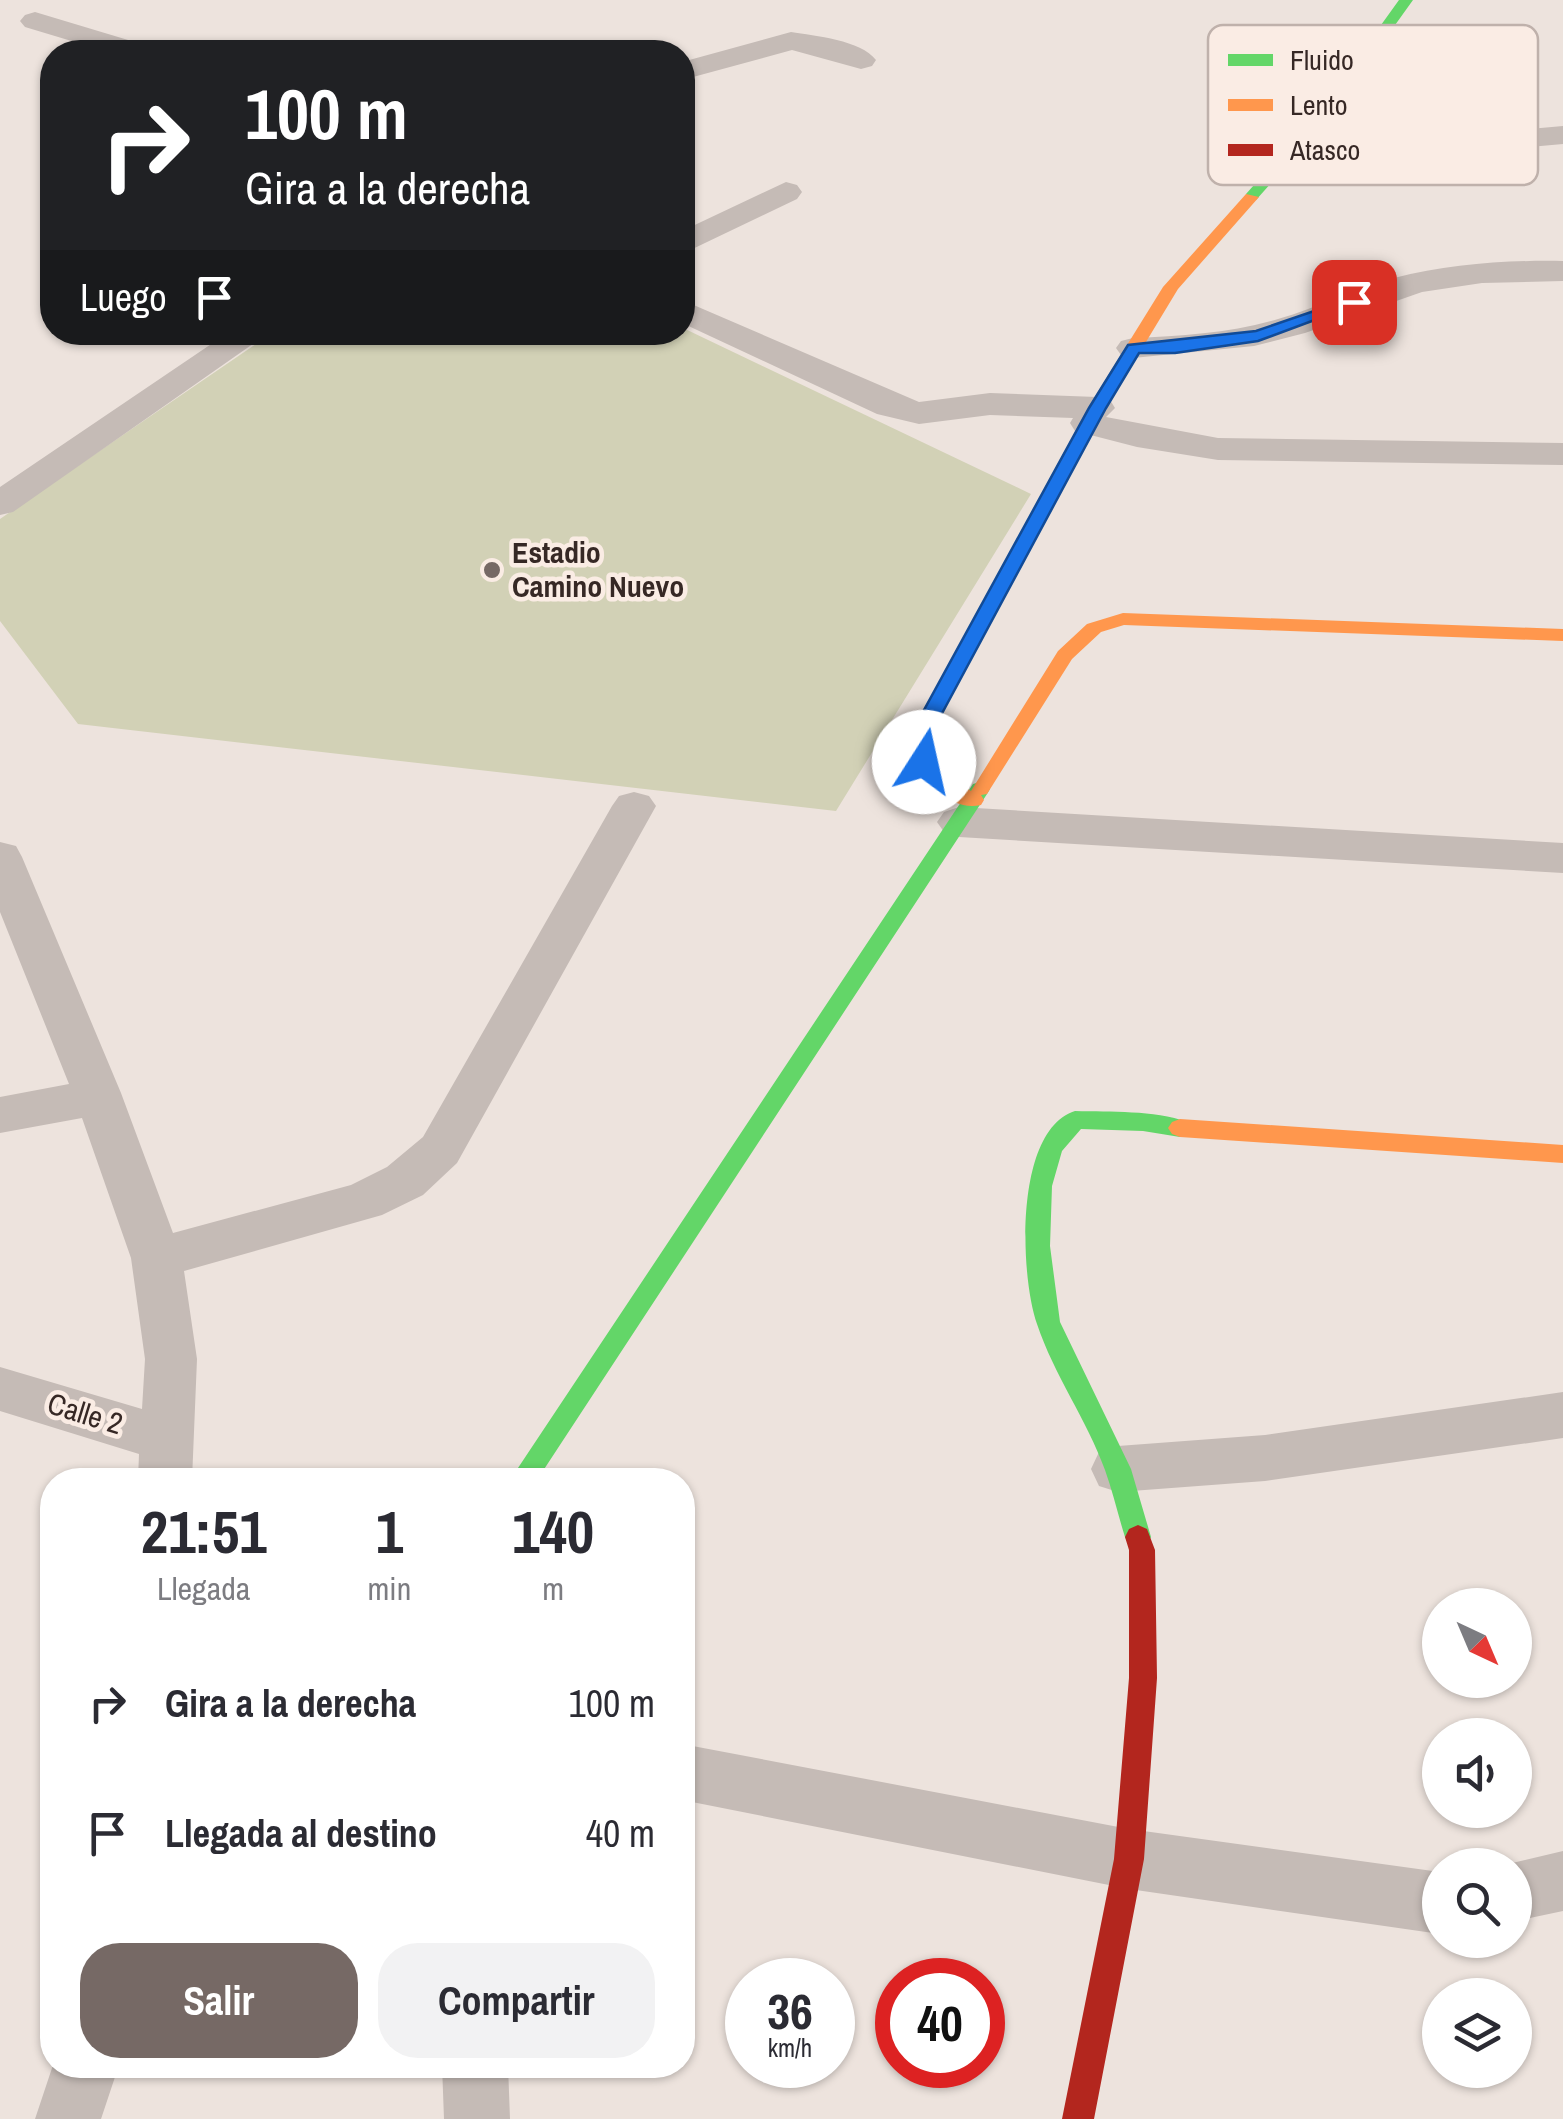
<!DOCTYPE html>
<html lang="es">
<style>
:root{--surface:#fff;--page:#f2f2f3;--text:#2b2b33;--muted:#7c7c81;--accent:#766965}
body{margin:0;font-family:"Archivo Narrow",sans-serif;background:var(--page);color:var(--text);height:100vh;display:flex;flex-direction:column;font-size:38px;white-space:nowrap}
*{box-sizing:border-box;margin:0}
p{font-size:32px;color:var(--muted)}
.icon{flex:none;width:55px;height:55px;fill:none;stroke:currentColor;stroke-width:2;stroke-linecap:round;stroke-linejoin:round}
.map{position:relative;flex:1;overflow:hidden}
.drawer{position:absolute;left:40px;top:1468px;width:655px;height:610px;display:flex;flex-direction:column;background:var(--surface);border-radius:40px;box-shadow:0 2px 8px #0004}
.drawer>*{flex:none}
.top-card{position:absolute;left:40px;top:40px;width:655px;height:305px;border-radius:40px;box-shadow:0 2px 8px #0004;background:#202124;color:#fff;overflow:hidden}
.needle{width:65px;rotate:136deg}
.fabs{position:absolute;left:1422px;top:1588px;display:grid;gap:20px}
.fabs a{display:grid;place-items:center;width:110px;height:110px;border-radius:50%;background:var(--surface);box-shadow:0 2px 8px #0004;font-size:50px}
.speed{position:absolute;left:725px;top:1958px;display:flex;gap:20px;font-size:50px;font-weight:700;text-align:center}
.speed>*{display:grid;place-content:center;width:130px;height:130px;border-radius:50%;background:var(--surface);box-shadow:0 2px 8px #0004;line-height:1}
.speed small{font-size:25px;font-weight:400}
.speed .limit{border:15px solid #d22;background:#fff;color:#111}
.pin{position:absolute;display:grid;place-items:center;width:85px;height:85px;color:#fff;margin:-42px;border-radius:20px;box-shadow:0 5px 15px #0006}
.me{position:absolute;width:110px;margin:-55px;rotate:10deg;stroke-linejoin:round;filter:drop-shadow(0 0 8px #0008)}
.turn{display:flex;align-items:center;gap:35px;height:210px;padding:0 40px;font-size:45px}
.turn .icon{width:130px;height:130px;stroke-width:2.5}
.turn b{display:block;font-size:70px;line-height:85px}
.then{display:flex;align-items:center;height:95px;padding:0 40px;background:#0003;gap:20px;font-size:38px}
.eta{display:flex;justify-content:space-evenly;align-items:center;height:170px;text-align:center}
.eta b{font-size:60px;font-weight:800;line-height:70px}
.action{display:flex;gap:20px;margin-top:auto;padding:20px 40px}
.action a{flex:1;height:115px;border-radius:40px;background:var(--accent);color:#fff;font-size:40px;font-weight:800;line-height:115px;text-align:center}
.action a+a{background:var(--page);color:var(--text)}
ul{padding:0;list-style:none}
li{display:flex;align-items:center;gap:30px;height:130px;padding:0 40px}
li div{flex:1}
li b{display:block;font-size:38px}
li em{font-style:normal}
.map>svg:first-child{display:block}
.green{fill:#d2d1b6}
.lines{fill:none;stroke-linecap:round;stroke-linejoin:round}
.street{fill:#c5bbb6;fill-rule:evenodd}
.fast{fill:#63d668;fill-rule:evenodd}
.slow{fill:#ff974d;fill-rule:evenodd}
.jam{fill:#b3261e;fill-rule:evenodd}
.route{fill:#1a73e8;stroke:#114b97;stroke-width:2.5}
.poi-dot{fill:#766965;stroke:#faece4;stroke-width:4}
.labels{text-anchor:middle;stroke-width:9;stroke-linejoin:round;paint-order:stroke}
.poi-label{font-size:30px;font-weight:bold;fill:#362825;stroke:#faece4;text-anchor:start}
.street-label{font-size:30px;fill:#362825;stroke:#faece4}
.key{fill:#faece4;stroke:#bfb1ab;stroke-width:2.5}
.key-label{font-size:28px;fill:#362825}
</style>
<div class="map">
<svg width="1563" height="2119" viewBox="0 0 1563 2119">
<rect width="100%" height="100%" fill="#ede3dd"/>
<path class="green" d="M683 328 1031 494 836 811 78 724 0 621V519L272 333 682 332Z"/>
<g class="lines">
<path class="street" d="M35 12 148 46 153 52H108L25 27 20 21 25 15Z
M791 32C815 36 861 40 876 60L872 66 861 69 792 50 682 80V62Z
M1322 108 1483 133 1563 126V144L1483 151 1311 124 1307 117 1311 110Z
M786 182 797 185 802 192 797 199 682 254V231Z
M1563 261V281L1482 283 1422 292 1305 333 1254 346 1133 358 1121 355 1116 348 1121 341 1133 338C1182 336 1231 333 1278 319 1318 308 1354 288 1394 278 1450 264 1506 260 1563 261Z
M682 300 919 402 990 393 1097 397 1110 400 1115 408 1106 417 1218 438 1563 443V465L1218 460 1137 447 1075 431 1070 423 1073 418 990 415 919 424 877 414 682 323Z
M229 332H270L13 512 0 515V487Z
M634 792 649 796 656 806 457 1163 423 1195 382 1215 184 1271 197 1359 192 1480H138L139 1454 0 1411V1367L142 1409 145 1359 131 1258 82 1118 0 1133V1097L69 1084 0 912V842L16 846 22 857 121 1093 173 1233 351 1185 387 1167 423 1137 612 806 619 796Z
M959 807 1563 843V873L959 837 944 832 937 822 944 812Z
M1563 1392V1438L1265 1481 1118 1492 1099 1486 1091 1469 1099 1452 1118 1446 1265 1435Z
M682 1744 1129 1829 1440 1872V1934L1129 1889 682 1800Z
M1563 1851V1911L1515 1921V1865H1504Z
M53 2065H119L101 2119H35Z
M442 2065H508L510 2119H444Z"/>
<path class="fast" d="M1399 0H1413L1327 120 1256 200H1246V194L1317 114Z
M980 782 987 784 990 789 987 794 537 1480H510L973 784Z
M1075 1111C1112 1112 1152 1110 1188 1122L1192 1128 1188 1134 1180 1137 1143 1131 1081 1129 1062 1151 1052 1186 1050 1246 1060 1322 1131 1469 1151 1537 1147 1545 1138 1549 1129 1545 1125 1537C1118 1515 1113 1492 1105 1470 1087 1420 1054 1375 1037 1324 1020 1276 1014 1130 1075 1111Z"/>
<path class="slow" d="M1246 194 1259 197 1178 289 1106 408 932 733 943 771 971 791 1058 651 1087 624 1123 613 1563 629V641L1124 625 1101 632 1072 659 987 794 981 795 984 800 981 805C941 813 916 766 912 733L1088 408 1163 287Z
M1180 1119 1563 1145V1163L1180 1137 1172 1134 1168 1128 1172 1122Z"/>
<path class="jam" d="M1138 1525 1147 1529 1155 1550 1157 1678 1144 1859 1094 2119H1062L1114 1859 1129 1678V1550L1125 1537 1129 1529Z"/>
</g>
<path class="route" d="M1349 299 1363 302 1258 341 1175 353H1139L1106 408 932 732 934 762 924 768 916 766 912 732 1089 408 1128 345 1256 331Z"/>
<circle class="poi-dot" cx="492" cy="570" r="10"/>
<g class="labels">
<g class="poi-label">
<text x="512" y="563">Estadio<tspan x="512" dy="34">Camino Nuevo</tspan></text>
</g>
<g class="street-label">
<text transform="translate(85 1414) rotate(17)" y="10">Calle 2</text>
</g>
</g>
<rect x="1208" y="25" width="330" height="160" rx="15" class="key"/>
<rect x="1228" y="54" width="45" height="12" fill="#63d668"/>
<rect x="1228" y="99" width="45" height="12" fill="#ff974d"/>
<rect x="1228" y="144" width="45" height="12" fill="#b3261e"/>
<g class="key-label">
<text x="1290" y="70">Fluido</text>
<text x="1290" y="115">Lento</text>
<text x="1290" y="160">Atasco</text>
</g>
</svg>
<div class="fabs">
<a><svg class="needle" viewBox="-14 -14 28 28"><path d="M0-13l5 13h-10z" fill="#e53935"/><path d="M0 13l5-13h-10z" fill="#7c7c81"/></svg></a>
<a><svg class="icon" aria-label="sound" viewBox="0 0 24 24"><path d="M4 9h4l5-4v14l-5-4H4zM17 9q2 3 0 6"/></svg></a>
<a><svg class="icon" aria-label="search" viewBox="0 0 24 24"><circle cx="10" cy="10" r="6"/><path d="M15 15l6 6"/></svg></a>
<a><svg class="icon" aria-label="layers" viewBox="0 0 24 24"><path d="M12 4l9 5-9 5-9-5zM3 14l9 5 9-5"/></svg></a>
</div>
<div class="speed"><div>36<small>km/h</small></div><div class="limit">40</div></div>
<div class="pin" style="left:1354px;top:302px;background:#d93025"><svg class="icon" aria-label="arrive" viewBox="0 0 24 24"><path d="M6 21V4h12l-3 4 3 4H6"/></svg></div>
<svg class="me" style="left:924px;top:762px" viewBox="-20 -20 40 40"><circle r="19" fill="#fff"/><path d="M0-13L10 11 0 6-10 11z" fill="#1a73e8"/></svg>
<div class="top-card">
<div class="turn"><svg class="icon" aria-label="right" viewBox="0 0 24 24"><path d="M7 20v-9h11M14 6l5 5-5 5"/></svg><div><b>100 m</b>Gira a la derecha</div></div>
<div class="then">Luego<svg class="icon" aria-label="arrive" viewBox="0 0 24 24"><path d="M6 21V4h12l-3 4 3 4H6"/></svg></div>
</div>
<section class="drawer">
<div class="eta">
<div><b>21:51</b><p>Llegada</p></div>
<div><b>1</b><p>min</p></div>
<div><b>140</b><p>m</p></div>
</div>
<ul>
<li><svg class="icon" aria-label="right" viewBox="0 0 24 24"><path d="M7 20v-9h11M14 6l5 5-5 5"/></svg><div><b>Gira a la derecha</b></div><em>100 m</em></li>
<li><svg class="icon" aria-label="arrive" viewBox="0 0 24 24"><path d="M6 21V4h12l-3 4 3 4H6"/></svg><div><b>Llegada al destino</b></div><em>40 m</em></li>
</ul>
<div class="action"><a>Salir</a><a>Compartir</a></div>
</section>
</div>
